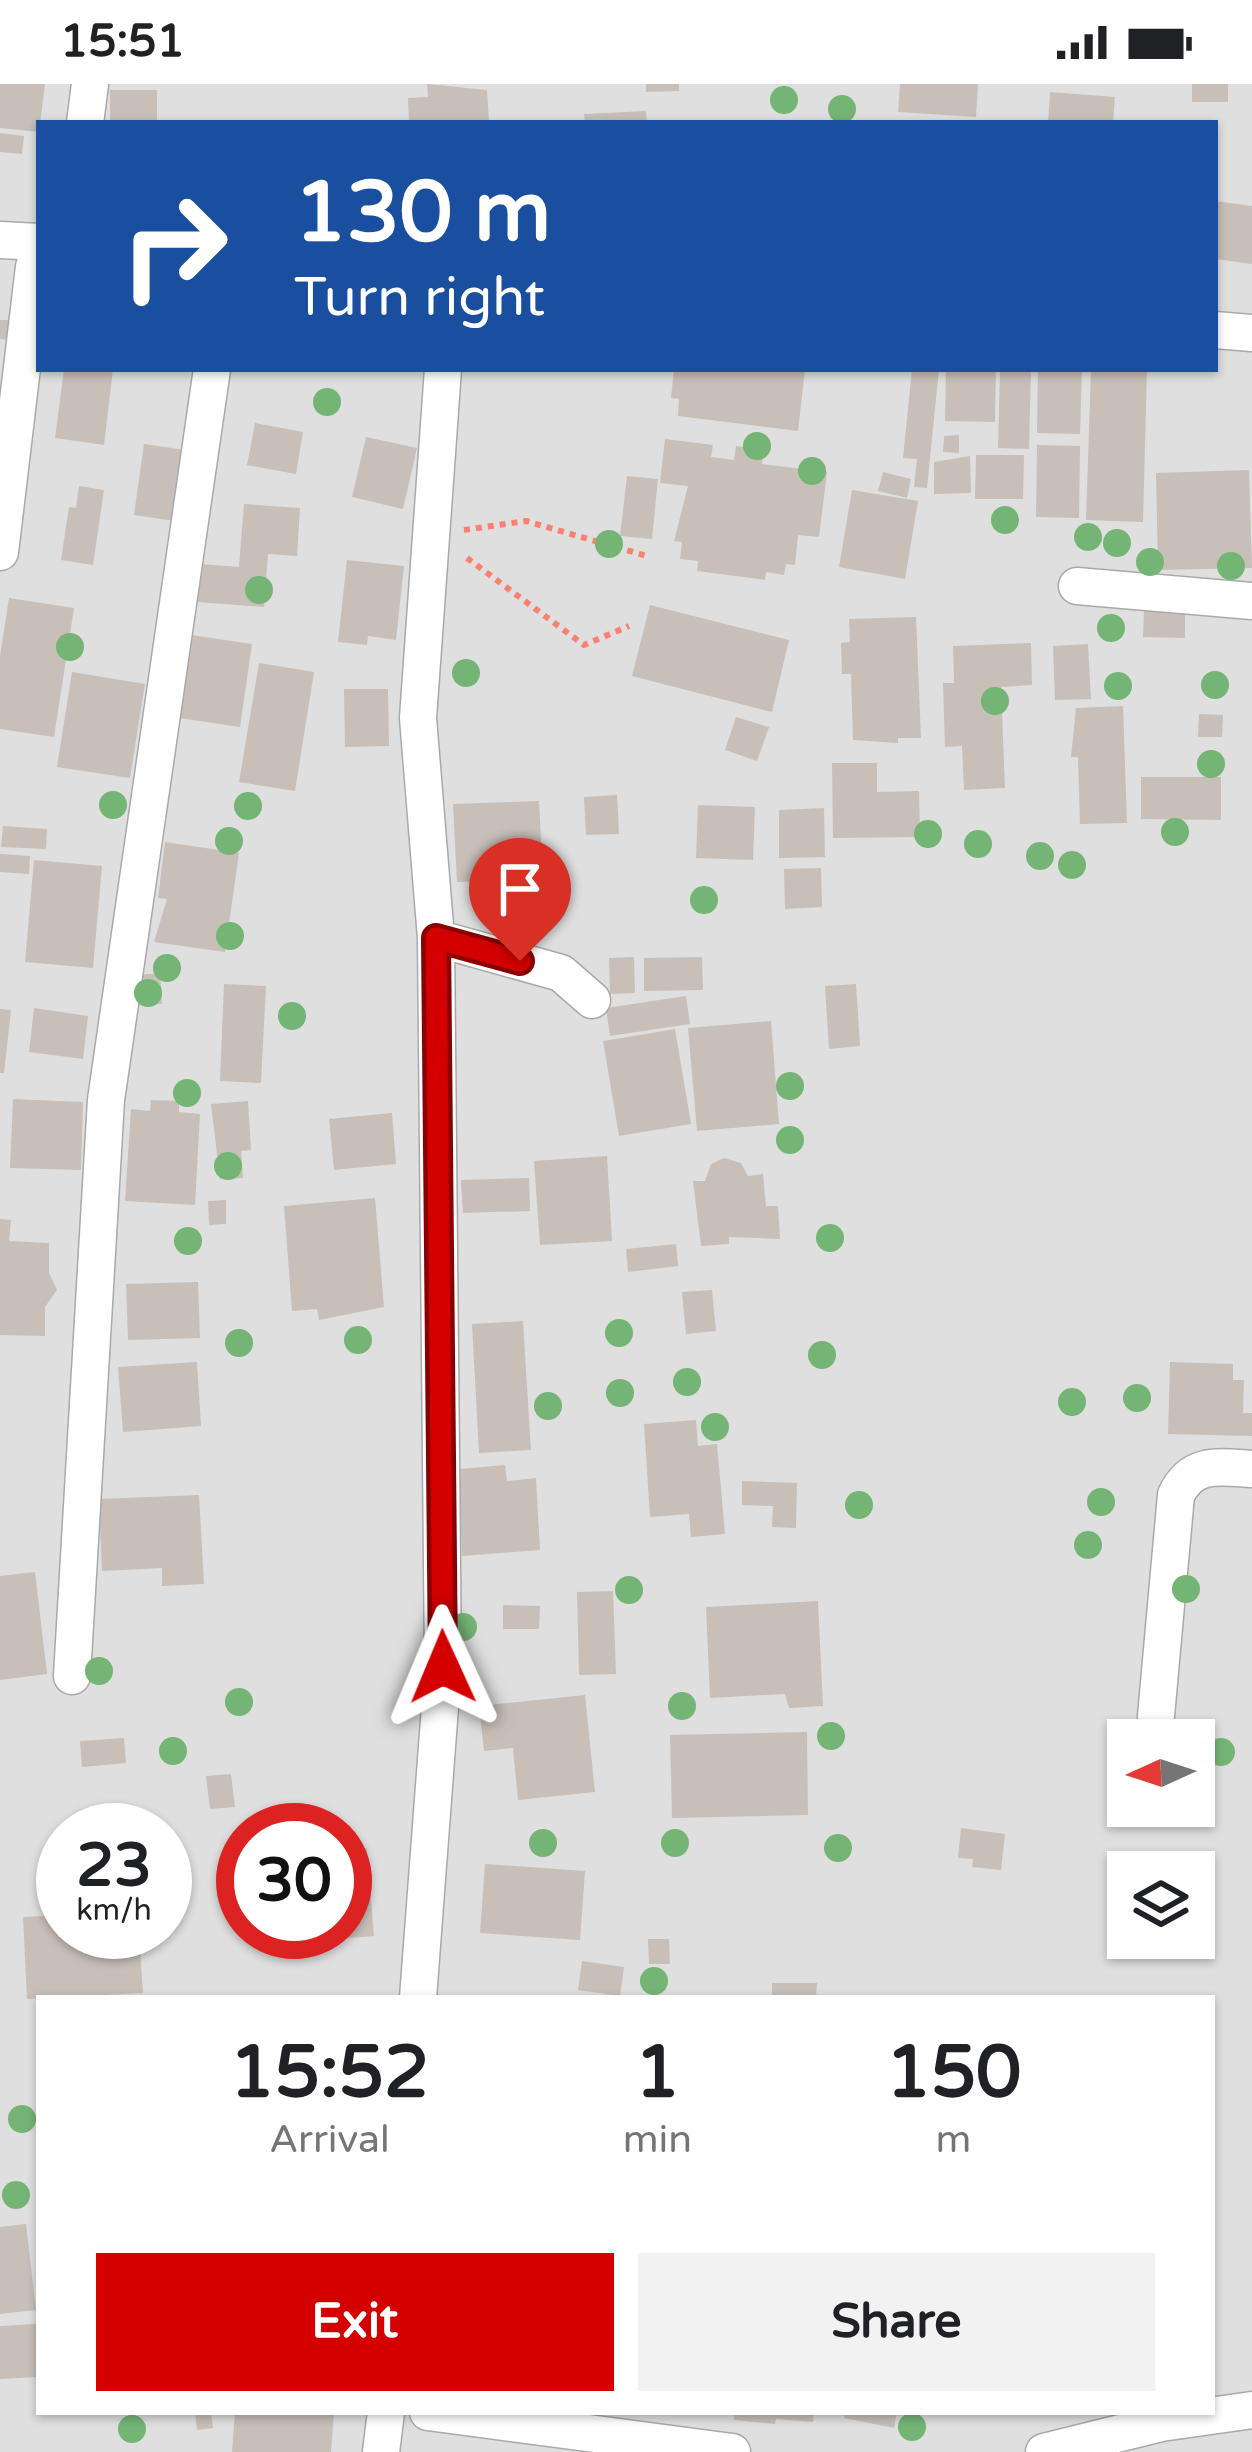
<!DOCTYPE html>
<style>
:root{--surface:#fff;--page:#f2f2f2;--text:#202124;--muted:#757577;--accent:#d40000}
body{margin:0;font-family:"Varela Round",sans-serif;background:var(--page);color:var(--text);height:100vh;display:flex;flex-direction:column;font-size:45px;white-space:nowrap}
*{box-sizing:border-box;margin:0}
p{font-size:39px;color:var(--muted)}
.icon{flex:none;width:66px;height:66px;fill:none;stroke:currentColor;stroke-width:2;stroke-linecap:round;stroke-linejoin:round}
.map{position:relative;flex:1;overflow:hidden}
.details{position:absolute;left:36px;top:1911px;width:1179px;height:420px;display:flex;flex-direction:column;background:var(--surface);border-radius:0px;box-shadow:0 3px 9px #0004}
.details>*{flex:none}
.guide{position:absolute;left:36px;top:36px;width:1182px;height:252px;border-radius:0px;box-shadow:0 3px 9px #0004;background:#1a4fa0;color:#fff;overflow:hidden}
.needle{width:78px;rotate:267deg}
.fabs{position:absolute;left:1107px;top:1635px;display:grid;gap:24px}
.fabs a{display:grid;place-items:center;width:108px;height:108px;border-radius:0px;background:var(--surface);box-shadow:0 3px 9px #0004;font-size:60px}
.speed{position:absolute;left:36px;top:1719px;display:flex;gap:24px;font-size:60px;font-weight:700;text-align:center}
.speed>*{display:grid;place-content:center;width:156px;height:156px;border-radius:50%;background:var(--surface);box-shadow:0 3px 9px #0004;line-height:1}
.speed small{font-size:30px;font-weight:400}
.speed .limit{border:18px solid #d22;background:#fff;color:#111}
.pin{position:absolute;display:grid;place-items:center;width:102px;height:102px;color:#fff;margin:-123px -51px;border-radius:50% 50% 50% 0;rotate:-45deg;box-shadow:0 0 12px #0007}
.pin .icon{rotate:45deg}
.me{position:absolute;width:132px;margin:-66px;rotate:359deg;stroke-linejoin:round;filter:drop-shadow(0 0 9px #0008)}
.turn{display:flex;align-items:center;gap:42px;height:252px;padding:0 60px;font-size:54px}
.turn .icon{width:156px;height:156px;stroke-width:2.5}
.turn b{display:block;font-size:84px;line-height:102px}
.eta{display:flex;justify-content:space-evenly;align-items:center;height:204px;text-align:center}
.eta b{font-size:72px;font-weight:800;line-height:84px}
.primary-button{display:flex;gap:24px;margin-top:auto;padding:24px 60px}
.primary-button a{flex:1;height:138px;border-radius:0px;background:var(--accent);color:#fff;font-size:48px;font-weight:800;line-height:138px;text-align:center}
.primary-button a+a{background:var(--page);color:var(--text)}
.status{display:flex;justify-content:space-between;align-items:center;height:84px;padding:0 60px;background:var(--surface);direction:ltr}
.status svg{height:33px;fill:currentColor}
.map>svg:first-child{display:block}
.residential{fill:#e0dfdf;fill-rule:evenodd}
.building{fill:#c7bfb8}
.lines{fill:none;stroke-linecap:round;stroke-linejoin:round}
.minor-casing{stroke:#a9a9a9;stroke-width:39}
.path{stroke:#fa8072;stroke-width:6;stroke-dasharray:6 6;stroke-linecap:butt}
.minor{stroke:#fff;stroke-width:36}
.tree{fill:#74b475}
.route-casing{stroke:#8a0000;stroke-width:30}
.route{stroke:#d40000;stroke-width:21}
</style>
<div class="status"><b>15:51</b><svg viewBox="0 0 49 12"><path d="M0 12V9h3v3zM5 12V6h3v6zM10 12V3h3v9zM15 12V0h3v12zM26 1h20v11H26zM47 4h2v5h-2z"/></svg></div>
<div class="map">
<svg width="1252" height="2368" viewBox="0 0 1252 2368">
<rect width="100%" height="100%" fill="#f2efe9"/>
<path class="residential" d="M0 0H1252V2368H0ZM39 39H1215V285H39ZM1128 1656H1194V1722H1128ZM63 1746H165V1848H63ZM243 1746H345V1848H243ZM1128 1788H1194V1854H1128ZM39 1914H1212V2328H39Z"/>
<path class="building" d="M0 0H45L39 48 0 44Z
M427 0 487 6 489 39H409L408 14 428 13Z
M646 0H679V7L646 8Z
M900 0H978L976 33 898 28Z
M1192 0H1228V18H1192Z
M110 6H157V39H110Z
M1050 8 1115 13 1113 39H1048Z
M646 27 647 39H585L584 30Z
M0 49 24 52 22 70 0 68Z
M1215 117 1252 122V180L1215 175Z
M0 236H11V256L0 255Z
M64 285H113L104 361 55 354Z
M674 285H805L798 347 678 332 679 315 671 314Z
M912 285H939L927 404 914 403 917 375 903 374Z
M946 285H996L995 338 945 337Z
M1000 285H1031L1029 365 998 364Z
M1038 285H1082L1080 350 1037 349Z
M1091 285H1147L1143 438 1086 436Z
M255 339 303 348 296 390 247 381Z
M959 351V369L943 368 944 352Z
M366 353 417 364 403 425 352 413Z
M665 355 713 361 711 373 734 376 736 362 764 365 762 380 827 388 819 453 798 451 795 481 786 480 784 491 766 488 765 496 697 487 698 477 680 475 682 458 674 457 688 402 660 399Z
M144 360 192 367 182 438 134 431Z
M1037 361 1080 362 1079 434 1036 433Z
M976 371H1024L1023 415H975Z
M970 372 971 409 934 410V378Z
M1249 386 1252 484 1158 486 1156 389Z
M883 388 911 395 907 414 878 407Z
M627 392 658 395 652 455 620 452Z
M79 402 104 406 93 481 61 476 69 423 76 424Z
M852 406 918 417 905 495 839 483Z
M244 420 300 424 297 472 268 470 264 523 197 518 200 480 239 483Z
M347 476 404 482 396 556 368 552 367 561 338 558Z
M9 514 74 524 54 653 0 645V572Z
M650 521 789 556 772 628 632 592Z
M1144 526 1185 527V554L1143 553Z
M916 533 921 654H898V659L853 656 851 590H842L841 559 850 558 849 535Z
M191 551 252 560 240 643 179 634Z
M1031 559 1032 601 1001 603 1005 704 964 706 962 662 945 663 943 599H954L953 562Z
M1088 560 1091 615 1055 616 1053 562Z
M259 579 314 588 295 707 239 698Z
M72 588 145 600 130 694 57 683Z
M344 605H388L389 662 345 663Z
M1123 622 1127 739 1080 740 1078 673H1071L1076 624Z
M1199 630 1223 631 1222 653H1198Z
M736 633 769 643 757 677 725 666Z
M832 679H877V708L919 707 920 753 833 754Z
M1141 693H1221V736L1141 735Z
M617 711 619 750 586 751 584 713Z
M539 717 543 795 457 798 453 720Z
M698 721 755 723 753 776 696 774Z
M824 724 825 773 779 774V726Z
M3 742 47 745 46 765 1 763Z
M165 758 239 769 225 868 154 858 167 815 158 814Z
M0 770 30 772 29 790 0 788Z
M34 776 102 782 93 884 25 878Z
M821 784 822 823 785 825 784 785Z
M634 873 635 909 610 910 609 874Z
M702 873 703 906 644 907V874Z
M160 889 162 920 140 921 138 891Z
M224 900 266 902 261 999 220 997Z
M856 900 860 962 829 965 825 902Z
M686 912 690 940 610 952 606 924Z
M34 924 88 932 83 975 29 968Z
M0 925 11 926 4 989H0Z
M771 937 779 1040 697 1047 688 944Z
M675 945 691 1040 619 1052 603 957Z
M13 1015 83 1018 81 1086 10 1084Z
M151 1016 179 1017V1028L200 1030 195 1121 125 1117 131 1025 150 1027Z
M248 1017 251 1066 241 1067 243 1094 220 1095 211 1020Z
M392 1029 396 1080 334 1086 329 1035Z
M607 1072 612 1157 540 1161 534 1077Z
M724 1074 741 1079 748 1092 763 1090 766 1122H778L780 1155 729 1153V1160L701 1162 693 1097H705L711 1080Z
M529 1094 530 1127 463 1129 461 1096Z
M375 1114 384 1223 319 1236 317 1225 292 1227 284 1122Z
M226 1116V1140L209 1141 208 1117Z
M0 1135 11 1136 9 1157 49 1159V1189L57 1206 45 1223V1252L0 1251Z
M676 1160 678 1182 628 1188 626 1165Z
M198 1198 200 1254 128 1256 126 1200Z
M712 1206 716 1247 686 1250 682 1208Z
M523 1237 531 1366 479 1369 472 1240Z
M197 1278 201 1342 123 1348 118 1283Z
M1170 1278 1233 1280V1296H1244L1243 1329H1252V1352L1168 1350Z
M723 1335 724 1351 708 1352 707 1336Z
M696 1336 698 1362 717 1360 725 1450 691 1453 689 1430 650 1433 644 1340Z
M505 1381 507 1397 536 1394 540 1466 462 1472 461 1446 453 1447 448 1386Z
M742 1397 797 1399 796 1444 772 1443 773 1422 742 1421Z
M199 1411 204 1500 162 1502V1484L102 1487 99 1415Z
M35 1488 47 1590 0 1596V1492Z
M613 1507 616 1590 579 1591 577 1508Z
M818 1517 823 1622 789 1624 785 1610 710 1614 706 1523Z
M503 1521 540 1522 539 1545H503Z
M585 1611 595 1708 518 1716 513 1664 484 1667 479 1622Z
M807 1648 808 1731 672 1734 670 1651Z
M124 1654 126 1679 82 1683 80 1657Z
M231 1690 235 1723 210 1725 206 1692Z
M961 1744 1005 1750 1001 1786 972 1783 973 1775 958 1774Z
M367 1764 374 1852 262 1861 261 1848H345V1765Z
M485 1780 585 1787 580 1856 480 1849Z
M63 1831V1848H139L143 1909 27 1915 23 1833Z
M648 1855H669L670 1880H649Z
M582 1877 624 1883 620 1912 578 1906Z
M772 1899H817L816 1914H772Z
M26 2140 36 2226 0 2230V2143Z
M36 2240 39 2293 0 2295V2242Z
M195 2328H211L213 2344 197 2346Z
M235 2328H334L331 2368H232Z
M734 2328H814L813 2338 776 2335 775 2340 734 2336Z
M845 2328H897L894 2344 844 2334Z"/>
<g class="lines">
<g class="minor-casing">
<path id="minor" d="M85 39 90 0
M0 156 39 158
M1215 246 1252 249
M0 468 34 183 39 179
M1077 502 1252 517
M436 854 561 889 592 916
M72 1592 106 1016 212 285
M1156 1632 1176 1411C1192 1377 1219 1383 1252 1385
M418 1914 443 1583 436 854 418 634 443 285
M428 2328 732 2368
M381 2368 386 2328
M1044 2368 1161 2339 1252 2326"/>
</g>
<path class="path" d="M464 446 526 437 647 472
M467 474 584 561 629 542"/>
<use href="#minor" class="minor"/>
</g>
<g class="tree">
<circle cx="784" cy="16" r="14"/>
<circle cx="842" cy="25" r="14"/>
<circle cx="327" cy="318" r="14"/>
<circle cx="757" cy="362" r="14"/>
<circle cx="812" cy="387" r="14"/>
<circle cx="1005" cy="436" r="14"/>
<circle cx="1088" cy="453" r="14"/>
<circle cx="1117" cy="459" r="14"/>
<circle cx="609" cy="460" r="14"/>
<circle cx="1150" cy="478" r="14"/>
<circle cx="1231" cy="482" r="14"/>
<circle cx="259" cy="506" r="14"/>
<circle cx="1111" cy="544" r="14"/>
<circle cx="70" cy="563" r="14"/>
<circle cx="466" cy="589" r="14"/>
<circle cx="1215" cy="601" r="14"/>
<circle cx="1118" cy="602" r="14"/>
<circle cx="995" cy="617" r="14"/>
<circle cx="1211" cy="680" r="14"/>
<circle cx="113" cy="721" r="14"/>
<circle cx="248" cy="722" r="14"/>
<circle cx="1175" cy="748" r="14"/>
<circle cx="928" cy="750" r="14"/>
<circle cx="229" cy="757" r="14"/>
<circle cx="978" cy="760" r="14"/>
<circle cx="1040" cy="772" r="14"/>
<circle cx="1072" cy="781" r="14"/>
<circle cx="704" cy="816" r="14"/>
<circle cx="230" cy="852" r="14"/>
<circle cx="167" cy="884" r="14"/>
<circle cx="148" cy="909" r="14"/>
<circle cx="292" cy="932" r="14"/>
<circle cx="790" cy="1002" r="14"/>
<circle cx="187" cy="1009" r="14"/>
<circle cx="790" cy="1056" r="14"/>
<circle cx="228" cy="1082" r="14"/>
<circle cx="830" cy="1154" r="14"/>
<circle cx="188" cy="1157" r="14"/>
<circle cx="619" cy="1249" r="14"/>
<circle cx="358" cy="1256" r="14"/>
<circle cx="239" cy="1259" r="14"/>
<circle cx="822" cy="1271" r="14"/>
<circle cx="687" cy="1298" r="14"/>
<circle cx="620" cy="1309" r="14"/>
<circle cx="1137" cy="1314" r="14"/>
<circle cx="1072" cy="1318" r="14"/>
<circle cx="548" cy="1322" r="14"/>
<circle cx="715" cy="1343" r="14"/>
<circle cx="1101" cy="1418" r="14"/>
<circle cx="859" cy="1421" r="14"/>
<circle cx="1088" cy="1461" r="14"/>
<circle cx="1186" cy="1505" r="14"/>
<circle cx="629" cy="1506" r="14"/>
<circle cx="463" cy="1543" r="14"/>
<circle cx="99" cy="1587" r="14"/>
<circle cx="239" cy="1618" r="14"/>
<circle cx="682" cy="1622" r="14"/>
<circle cx="831" cy="1652" r="14"/>
<circle cx="173" cy="1667" r="14"/>
<circle cx="1221" cy="1668" r="14"/>
<circle cx="543" cy="1759" r="14"/>
<circle cx="675" cy="1759" r="14"/>
<circle cx="838" cy="1764" r="14"/>
<circle cx="654" cy="1897" r="14"/>
<circle cx="22" cy="2035" r="14"/>
<circle cx="16" cy="2111" r="14"/>
<circle cx="912" cy="2343" r="14"/>
<circle cx="132" cy="2345" r="14"/>
</g>
<g class="lines">
<g class="route-casing">
<path id="route" d="M443 1583 436 854 520 877"/>
</g>
<use href="#route" class="route"/>
</g>
</svg>
<div class="fabs">
<a><svg class="needle" viewBox="-14 -14 28 28"><path d="M0-13l5 13h-10z" fill="#e53935"/><path d="M0 13l5-13h-10z" fill="#757577"/></svg></a>
<a><svg class="icon" aria-label="layers" viewBox="0 0 24 24"><path d="M12 4l9 5-9 5-9-5zM3 14l9 5 9-5"/></svg></a>
</div>
<div class="speed"><div>23<small>km/h</small></div><div class="limit">30</div></div>
<div class="pin" style="left:520px;top:877px;background:#d93025"><svg class="icon" aria-label="arrive" viewBox="0 0 24 24"><path d="M6 21V4h12l-3 4 3 4H6"/></svg></div>
<svg class="me" style="left:443px;top:1583px" viewBox="-20 -20 40 40"><path d="M0-17L14 15 0 8-14 15z" fill="#d40000" stroke="#fff" stroke-width="4"/></svg>
<div class="guide">
<div class="turn"><svg class="icon" aria-label="right" viewBox="0 0 24 24"><path d="M7 20v-9h11M14 6l5 5-5 5"/></svg><div><b>130 m</b>Turn right</div></div>
</div>
<section class="details">
<div class="eta">
<div><b>15:52</b><p>Arrival</p></div>
<div><b>1</b><p>min</p></div>
<div><b>150</b><p>m</p></div>
</div>
<div class="primary-button"><a>Exit</a><a>Share</a></div>
</section>
</div>
